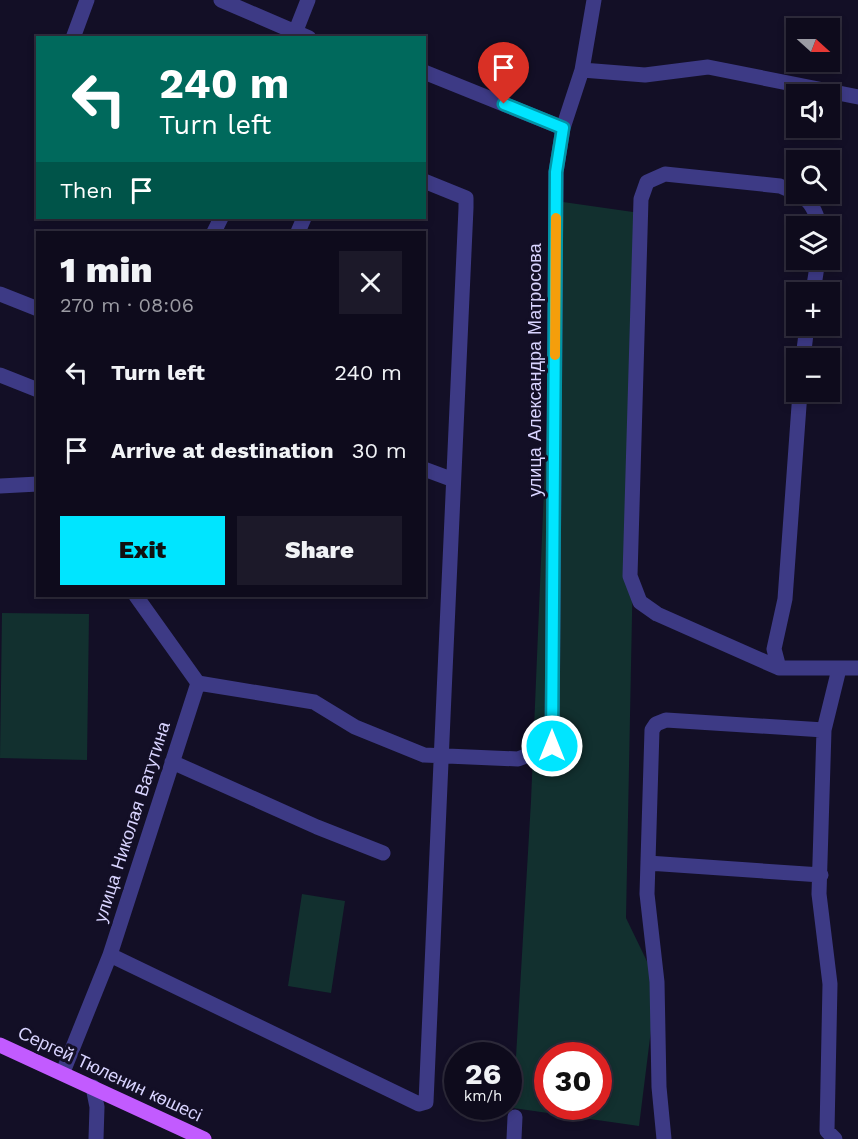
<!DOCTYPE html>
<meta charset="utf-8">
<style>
:root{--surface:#0e0b1c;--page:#1c1929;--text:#f1f3f6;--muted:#9b9ba3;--line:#2e2b3b;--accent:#00e5ff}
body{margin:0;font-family:"Work Sans",sans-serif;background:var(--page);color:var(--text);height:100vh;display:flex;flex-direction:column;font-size:22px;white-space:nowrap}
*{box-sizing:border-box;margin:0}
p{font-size:20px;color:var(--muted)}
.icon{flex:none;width:33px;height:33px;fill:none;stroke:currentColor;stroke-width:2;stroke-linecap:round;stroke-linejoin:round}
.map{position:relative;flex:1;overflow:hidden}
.side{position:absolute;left:36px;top:231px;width:390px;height:366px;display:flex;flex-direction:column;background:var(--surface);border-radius:0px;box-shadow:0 3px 9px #0003,0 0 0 2px var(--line)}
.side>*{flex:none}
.banner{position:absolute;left:36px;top:36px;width:390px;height:183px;border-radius:0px;box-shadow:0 3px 9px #0003,0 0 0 2px var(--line);background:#00695c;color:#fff;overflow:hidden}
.needle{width:39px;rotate:111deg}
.controls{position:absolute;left:786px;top:18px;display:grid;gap:12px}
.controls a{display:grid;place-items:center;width:54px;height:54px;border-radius:0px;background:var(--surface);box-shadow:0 3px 9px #0003,0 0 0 2px var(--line);font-size:30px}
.speed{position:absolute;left:444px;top:1042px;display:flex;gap:12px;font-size:30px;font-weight:700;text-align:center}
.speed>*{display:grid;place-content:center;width:78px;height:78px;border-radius:50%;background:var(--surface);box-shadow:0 3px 9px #0003,0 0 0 2px var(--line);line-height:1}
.speed small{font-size:15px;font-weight:400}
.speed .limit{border:9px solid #d22;background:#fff;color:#111}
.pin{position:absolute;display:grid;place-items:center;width:51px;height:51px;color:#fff;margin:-62px -26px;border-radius:50% 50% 50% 0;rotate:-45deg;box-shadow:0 0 6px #0007}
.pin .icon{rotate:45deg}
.me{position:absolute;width:66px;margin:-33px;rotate:0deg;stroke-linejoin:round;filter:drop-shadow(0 0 4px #0008)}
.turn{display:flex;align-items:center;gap:21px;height:126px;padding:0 24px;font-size:27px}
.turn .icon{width:78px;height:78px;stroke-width:2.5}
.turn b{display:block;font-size:42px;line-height:51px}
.then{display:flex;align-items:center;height:57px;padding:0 24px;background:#0003;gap:12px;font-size:22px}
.round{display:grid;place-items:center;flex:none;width:63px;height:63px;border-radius:0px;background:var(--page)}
.headline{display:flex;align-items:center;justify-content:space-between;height:102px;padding:0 24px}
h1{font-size:36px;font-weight:800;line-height:45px}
.button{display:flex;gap:12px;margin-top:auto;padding:12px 24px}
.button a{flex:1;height:69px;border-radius:0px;background:var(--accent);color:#111;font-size:24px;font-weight:800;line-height:69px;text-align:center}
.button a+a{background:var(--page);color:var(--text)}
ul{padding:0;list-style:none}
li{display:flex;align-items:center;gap:18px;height:78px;padding:0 24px}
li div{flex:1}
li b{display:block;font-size:22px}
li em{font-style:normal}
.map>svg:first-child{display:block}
.green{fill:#12302f;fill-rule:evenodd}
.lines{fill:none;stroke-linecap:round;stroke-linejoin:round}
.minor{stroke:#3d3a85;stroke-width:15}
.major{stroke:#c25bff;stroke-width:15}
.route-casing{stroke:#0095a6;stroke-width:15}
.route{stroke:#00e5ff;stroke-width:10}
.slow{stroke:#f59e0b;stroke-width:10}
.labels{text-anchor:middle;stroke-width:6;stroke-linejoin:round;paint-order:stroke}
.street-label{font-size:18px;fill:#d9d4ff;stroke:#130f26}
</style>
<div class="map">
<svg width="858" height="1139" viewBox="0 0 858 1139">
<rect width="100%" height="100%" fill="#130f26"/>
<path class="green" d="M556 201 640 213 626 918 657 982 639 1126 513 1108 531 801ZM548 1056H598V1107H548Z
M2 613 89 614 87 760 0 758Z
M302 894 345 901 331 993 288 986Z"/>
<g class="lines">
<path class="minor" d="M221 0 309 38
M73 38 87 0
M293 38 308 0
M582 70 645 75 708 67 858 97
M424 72 563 128
M796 193 780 186 665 174 647 182 641 199 630 576 640 602 657 614 779 668H858
M798 194C810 199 817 213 819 226
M214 232 221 218
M298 232 304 218
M813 292 818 260
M0 294 38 309
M803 358 807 326
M0 375 38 390
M424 469 451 479
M0 486 38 484
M779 668 774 649 785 599 800 392
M198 683 314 702 355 727 424 755 518 759 552 746 556 172 563 128 582 70 594 0
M172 762 317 827 383 853
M648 863 821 875
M110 955 419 1104 426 1102C441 804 450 506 466 208V198L424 181
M63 1072 110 955 198 683 136 596
M93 1087 97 1107 96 1139
M514 1139 515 1117
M664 1139 659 1087 657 982 647 894 652 730 656 724 666 720 824 730
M835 1139 827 1131 830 984 819 894 824 730 839 669"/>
<path class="major" d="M0 1045 204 1139"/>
</g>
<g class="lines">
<g class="route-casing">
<path id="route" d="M504 104 563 128 556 172 552 746"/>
</g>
<use href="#route" class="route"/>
<path class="slow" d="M555 355 556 218"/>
</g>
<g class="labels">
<g class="street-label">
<text transform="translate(535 370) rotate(-90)" y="6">улица Александра Матросова</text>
<text transform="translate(132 822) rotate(-72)" y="6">улица Николая Ватутина</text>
<text transform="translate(110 1074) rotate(25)" y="6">Сергей Тюленин көшесі</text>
</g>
</g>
</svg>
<div class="controls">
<a><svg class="needle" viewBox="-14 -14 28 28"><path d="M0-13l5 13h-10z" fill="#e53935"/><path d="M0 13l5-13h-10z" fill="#9b9ba3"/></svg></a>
<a><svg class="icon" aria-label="sound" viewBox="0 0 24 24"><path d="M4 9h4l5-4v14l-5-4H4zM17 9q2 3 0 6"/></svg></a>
<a><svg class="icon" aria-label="search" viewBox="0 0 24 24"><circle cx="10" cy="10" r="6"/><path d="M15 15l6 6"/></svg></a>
<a><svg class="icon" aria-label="layers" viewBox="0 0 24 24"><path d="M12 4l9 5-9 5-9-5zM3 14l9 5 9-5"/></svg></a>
<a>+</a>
<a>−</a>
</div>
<div class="speed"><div>26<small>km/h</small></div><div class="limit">30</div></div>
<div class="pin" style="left:504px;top:104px;background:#d93025"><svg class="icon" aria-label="arrive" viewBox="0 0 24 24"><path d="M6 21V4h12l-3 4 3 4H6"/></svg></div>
<svg class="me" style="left:552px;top:746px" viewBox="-20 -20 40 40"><circle r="17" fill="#00e5ff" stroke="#fff" stroke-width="3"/><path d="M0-11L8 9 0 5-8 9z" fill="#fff"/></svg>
<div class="banner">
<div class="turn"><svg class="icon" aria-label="left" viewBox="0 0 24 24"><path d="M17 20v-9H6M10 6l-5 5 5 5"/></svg><div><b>240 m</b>Turn left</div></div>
<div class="then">Then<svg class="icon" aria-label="arrive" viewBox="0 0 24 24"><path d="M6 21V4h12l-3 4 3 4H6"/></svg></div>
</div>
<section class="side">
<div class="headline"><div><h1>1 min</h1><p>270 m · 08:06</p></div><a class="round"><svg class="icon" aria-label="close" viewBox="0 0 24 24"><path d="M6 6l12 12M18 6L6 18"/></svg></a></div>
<ul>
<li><svg class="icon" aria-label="left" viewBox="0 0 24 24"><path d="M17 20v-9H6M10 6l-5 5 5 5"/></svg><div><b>Turn left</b></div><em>240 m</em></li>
<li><svg class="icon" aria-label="arrive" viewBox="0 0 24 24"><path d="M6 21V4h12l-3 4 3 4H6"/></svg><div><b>Arrive at destination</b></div><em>30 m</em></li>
</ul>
<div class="button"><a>Exit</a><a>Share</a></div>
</section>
</div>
